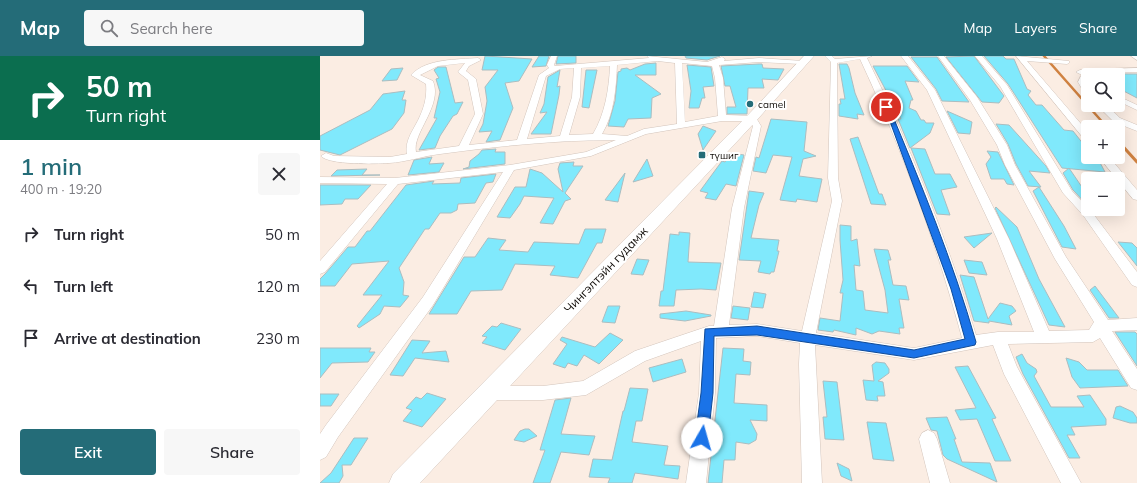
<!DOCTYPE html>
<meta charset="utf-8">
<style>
:root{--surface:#fff;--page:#f7f7f7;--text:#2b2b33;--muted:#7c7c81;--accent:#246c78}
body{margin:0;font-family:Mulish,sans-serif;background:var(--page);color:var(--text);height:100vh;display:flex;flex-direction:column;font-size:15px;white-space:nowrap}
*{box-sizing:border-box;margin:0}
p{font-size:13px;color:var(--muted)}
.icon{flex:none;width:22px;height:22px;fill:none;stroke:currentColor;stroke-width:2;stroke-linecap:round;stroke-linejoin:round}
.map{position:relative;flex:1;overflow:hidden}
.side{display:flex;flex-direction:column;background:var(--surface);width:320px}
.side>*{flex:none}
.banner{background:#0b6e4f;color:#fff;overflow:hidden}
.fabs{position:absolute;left:761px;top:12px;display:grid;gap:8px}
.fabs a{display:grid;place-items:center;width:44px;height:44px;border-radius:4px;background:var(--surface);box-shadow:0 4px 16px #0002;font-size:20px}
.pin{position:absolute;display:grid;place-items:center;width:34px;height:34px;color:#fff;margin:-17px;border:2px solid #fff;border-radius:50%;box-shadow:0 1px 4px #0007}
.me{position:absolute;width:44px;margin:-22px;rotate:7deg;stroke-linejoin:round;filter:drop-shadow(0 0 3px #0008)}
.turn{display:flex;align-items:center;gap:14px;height:84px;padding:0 20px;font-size:18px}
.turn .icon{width:52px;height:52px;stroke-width:2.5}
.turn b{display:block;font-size:28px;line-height:34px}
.round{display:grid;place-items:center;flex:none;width:42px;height:42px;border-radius:4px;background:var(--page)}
.headline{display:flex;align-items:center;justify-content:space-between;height:68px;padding:0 20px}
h1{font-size:24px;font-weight:600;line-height:30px;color:var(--accent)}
.action{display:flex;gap:8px;margin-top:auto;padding:8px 20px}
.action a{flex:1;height:46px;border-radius:4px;background:var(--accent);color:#fff;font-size:16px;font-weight:600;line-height:46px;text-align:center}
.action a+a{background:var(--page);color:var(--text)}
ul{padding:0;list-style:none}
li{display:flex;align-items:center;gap:12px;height:52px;padding:0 20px}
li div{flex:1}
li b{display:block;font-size:15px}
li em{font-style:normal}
header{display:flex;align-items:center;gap:24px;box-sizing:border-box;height:56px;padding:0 20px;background:var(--accent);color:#fff}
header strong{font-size:19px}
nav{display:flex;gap:22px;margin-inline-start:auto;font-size:14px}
.search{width:280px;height:36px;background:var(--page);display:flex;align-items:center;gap:10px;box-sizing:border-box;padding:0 14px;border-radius:4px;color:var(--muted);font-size:15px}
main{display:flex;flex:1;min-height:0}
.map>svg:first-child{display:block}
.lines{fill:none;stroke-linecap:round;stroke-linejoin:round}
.stream-far1{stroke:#d08241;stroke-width:2.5}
.stream{stroke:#d08241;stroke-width:3}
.building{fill:#80e9fc;stroke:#abbdc0}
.minor-casing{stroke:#d3c5bc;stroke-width:1}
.secondary-casing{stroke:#d3c5bc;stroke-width:1}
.minor{fill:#fff;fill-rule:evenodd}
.secondary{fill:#fff;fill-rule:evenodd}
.route{fill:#1a73e8;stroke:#114b97}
.poi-dot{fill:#246c78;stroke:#fff;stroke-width:1.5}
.labels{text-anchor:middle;stroke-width:4;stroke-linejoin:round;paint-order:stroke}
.far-poi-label{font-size:10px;fill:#110d09;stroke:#fff;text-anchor:start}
.street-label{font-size:12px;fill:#110d09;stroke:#fff}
</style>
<header>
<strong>Map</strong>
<div class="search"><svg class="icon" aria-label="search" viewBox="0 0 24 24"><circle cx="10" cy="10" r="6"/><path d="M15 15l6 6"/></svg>Search here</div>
<nav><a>Map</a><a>Layers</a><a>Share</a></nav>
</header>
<main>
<section class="side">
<div class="banner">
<div class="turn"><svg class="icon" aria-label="right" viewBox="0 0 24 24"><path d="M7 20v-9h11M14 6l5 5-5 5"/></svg><div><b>50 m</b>Turn right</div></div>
</div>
<div class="headline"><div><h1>1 min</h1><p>400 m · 19:20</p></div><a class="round"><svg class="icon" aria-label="close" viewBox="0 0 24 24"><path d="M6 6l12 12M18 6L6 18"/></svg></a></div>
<ul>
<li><svg class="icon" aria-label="right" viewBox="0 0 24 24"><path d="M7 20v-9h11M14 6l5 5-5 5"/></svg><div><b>Turn right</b></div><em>50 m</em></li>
<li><svg class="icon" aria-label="left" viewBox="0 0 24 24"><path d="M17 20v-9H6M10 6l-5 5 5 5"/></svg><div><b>Turn left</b></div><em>120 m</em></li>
<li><svg class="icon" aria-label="arrive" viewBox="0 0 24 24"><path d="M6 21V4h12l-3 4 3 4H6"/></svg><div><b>Arrive at destination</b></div><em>230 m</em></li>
</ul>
<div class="action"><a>Exit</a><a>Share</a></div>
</section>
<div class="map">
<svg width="817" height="427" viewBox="0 0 817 427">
<rect width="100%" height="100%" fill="#fbede3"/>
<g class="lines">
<path class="stream-far1" d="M724 0 785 69"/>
<path class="stream" d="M784 68 786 71
M798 85 817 106"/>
</g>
<path class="building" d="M165 0 212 3 199 25 185 27 193 52 180 84 166 86 172 75 159 76 163 68 167 45 165 31 178 14H162Z
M219 0H229L226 10 212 11Z
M238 0H256V7L236 8Z
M365 0H400L387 4 366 2Z
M654 0 684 40 679 47 662 46 626 1Z
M664 0H683L686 3H694L707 33 711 35 708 39 716 49H722L744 74 753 75 768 94V101H777L785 116 742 112 688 28Z
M591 1H617L649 46 622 45 616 33Z
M336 7V19H315L341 38 332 42 331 62 308 63 304 71 288 70 295 45 298 16 301 15V13L307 12 310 14 325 8Z
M439 8H442L443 12 464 13 458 24 442 23 444 32H428L427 58H407V51H416L410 30H405L401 10Z
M519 8H527L529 12 535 37 544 59 537 58 538 63 519 60V48H521L520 43H525Z
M367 9 391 11 394 30 383 31 385 42H382L379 52H369L371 35Z
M553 10H587L599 26 585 25 593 44H591L589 52 596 55 601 64H604L606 67H614L610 77 590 92 578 63H581Z
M118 11H126L135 47 143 46 137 58 133 60 120 80 115 92 99 94 117 62H114L120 36 116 23 119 22 114 14Z
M83 12 77 24 62 25 71 13Z
M240 14 237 31 240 30 239 39 231 78H211L227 56 220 57 224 48 228 21Z
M266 14H277L269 52 262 51Z
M798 18H817V42L798 32Z
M85 35 82 44H86L84 57 72 73 20 99 0 94V80L50 54 63 38Z
M627 55 652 66 650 78 638 77Z
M451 63 487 66 484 95 496 100 483 103 479 120 502 123 497 146 477 143 476 146 460 144 472 101 453 99 446 117 433 115 436 101 439 102Z
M676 68 689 69 726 110 730 117 709 115 721 131 708 130 696 108 688 88Z
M383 70 396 75 383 94 378 78Z
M538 81 559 138H562L566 149 551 148 530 83Z
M591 92 605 93 615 118H630L637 131 621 134 630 159 617 158Z
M176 93 175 96H185V108L143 113 149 111 150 105 159 98 162 94Z
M667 95 678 96 694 129 687 128 684 123H671L666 108 671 101Z
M411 97 424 99 416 130 406 128 396 144 385 142 388 137 380 135 402 105 405 106Z
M112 101 109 108 124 107 119 116 88 119 94 104Z
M327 103 333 120 313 126Z
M254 106 253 110H263L245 137 251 143 245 145 233 168 220 167 234 142 204 140 200 148 190 162 177 161 195 131H206L210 113 222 117 243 136 238 113 240 107Z
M749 112 768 140V150L753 134 743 117Z
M47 113 42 119H60L11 120 17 114Z
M305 117 298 146 285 144Z
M176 118 173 126 166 127 155 147 138 148 137 154 131 157H120L109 173H105L79 212 84 226 83 239 89 240 80 251 64 250 60 258 39 272 37 270 62 239H43L69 205 32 208 15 230H0V223L5 218 28 191H35L47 175H50L86 129 114 125 112 128 140 127 141 122Z
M0 129H51L38 143H25L22 148 0 149Z
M719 131 744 170 756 193 742 191 713 135Z
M429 135 444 137 439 149 431 182 459 184 457 195H459L454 216H451L450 218 438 216 441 205 419 204Z
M676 151 697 171 719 223 745 271 729 269 675 152Z
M520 169 531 170V185L537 183 540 210 534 209 536 234 543 235 545 254 568 257 565 234 554 193 568 194 571 204H568L573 229 586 230 589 244 579 243 584 272H579L580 278 559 275 552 278 536 272V279L514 274 513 276 498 274 500 262 520 265 523 237H520L523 224 520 184Z
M265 173H286L282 187H277L258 222 230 219 235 210 195 208 182 234 151 235 137 258H109L144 201H155L168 182 186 184 179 194 208 196 214 186 259 188Z
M359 176 370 177 368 206 401 207 396 234 381 233 356 234 354 250H339L341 235H343L350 178 359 179Z
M672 177 654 192 644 181Z
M798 186 812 187 817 192V210Z
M317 203 329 204 323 219 311 218Z
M644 204 662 206 667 219 649 217Z
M640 219 654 221 668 263 680 247 692 250 696 255 689 260 692 269 669 265V267L654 265Z
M775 230 799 262H789L770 234Z
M434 236 446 238 443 252 431 251Z
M288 250H300L295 267 282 266Z
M413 250 430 252 428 264 411 262Z
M366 255 391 259V260L365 265 340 262V258Z
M181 267 201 273 185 294 162 287 167 281 162 280 172 270 177 271Z
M795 276H815L817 278V310Z
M290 277 303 284 279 308 264 299 257 310 248 307 245 312 233 308 247 288 240 284 242 281 275 291Z
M92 284 110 285 102 297 126 295 129 306 95 302 83 320 70 319Z
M0 292H51L49 296H55L48 306 12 307 0 322Z
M403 292 424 293 423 305 431 306 430 319 416 318 414 347 447 349V365L430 364 437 378 436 384 429 388 416 386 415 404H404L402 427H388Z
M702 298 707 307 716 313 717 316 714 320 731 351H764L757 340 770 339 786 363V369L751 371 755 379H747L760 402H749L703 318 696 301Z
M746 302 759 306 767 314H798L808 330 760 332 752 321Z
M362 303 366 316 333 326 329 312Z
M556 306 565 307 569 313V317L558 325 563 326 565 340H557L558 345 546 344 543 324 554 325 552 309Z
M648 310 676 362 672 363 691 405H675L657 363 640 364 635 354 656 352 635 311Z
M503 325 517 326 524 384 505 383 503 361H507Z
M310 332 328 333 322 365H316L312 386 348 390 344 409 360 410 358 423 315 417 312 427H288L290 422 269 421 273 403 292 404 303 355H304Z
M107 337 126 343 102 371 83 365 92 354 86 352 96 341 101 343Z
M0 338H19L11 350H0Z
M251 342 241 378 275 380 269 399 241 396 230 427H213L225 394H220L235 344Z
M800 350 813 356 817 362V367H810L793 362 796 351Z
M627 361 636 383H634L642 406 670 407 677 426 627 403 623 399 617 375 611 374 606 362Z
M547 366 566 367 574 405 553 403Z
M205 373H209L217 380 204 386 194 384 200 375Z
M34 382H48L31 409H22L23 420 19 427H0L11 417Z
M517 407 529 413 532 425 521 420Z"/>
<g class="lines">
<g class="minor-casing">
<path id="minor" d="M231 0H237L234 9 235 10 329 2 327 0 387 6 402 1 405 3 404 5 439 2 483 5V7L481 8 439 6 399 9 403 22 406 59 435 60 441 70 424 152 409 269 437 268 482 275 512 145 508 122 511 6 505 0H512L515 3 552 0 547 2C591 92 627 183 656 279L678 276H714L677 183 607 34 581 0H588L615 34 689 183 729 275 769 274 774 266 735 203 685 109 677 89 650 44 618 0H624L657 41 687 89 695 109 746 201 788 264 817 262V274L792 275 817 313V334L811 332 780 282 773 286 688 288 697 311 761 427H741L684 318 673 289 594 304 495 289 502 427H482L479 308 480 287 437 280 396 282 395 337 386 427H366L379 337 381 285 325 305 266 339 223 344H169L163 342 161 337 163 332 169 330H223L263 325 315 295 389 270H394L412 152 433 70 429 65H402L326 78 271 100 194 114 113 249 18 381 6 401 0 404V378L6 369 103 241 183 116 78 128 5 216 0 218V205L67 128 0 127V121L75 122 190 109 266 96 296 84C237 84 179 90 120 98 103 100 86 106 69 107 56 108 9 109 1 100L6 97 14 100 70 101 87 98C84 84 95 72 100 60 105 49 107 39 106 28L91 19C107 2 137 4 158 2L161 4 149 10 146 15 156 23 163 58 149 89 197 84 219 19 229 12 227 9ZM540 3C582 93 616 186 642 282L594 292 496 277 522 145 518 122 517 7ZM338 5 355 7 357 68 324 73 307 80 282 78C294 58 296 33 297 9ZM145 7 138 16 148 24 155 58 139 90 96 96C92 77 123 50 113 25L100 19 118 10ZM362 7 392 10 395 22 398 60 365 66ZM290 10C289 33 285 58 273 78L249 79 260 41 261 12ZM254 12 252 41 240 80 207 83 226 20 240 13Z
M655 0H662L687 29 752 135 771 155 817 216V231L812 229 763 159 743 137 680 30Z
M696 0 749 5V7L747 8 707 5 768 76V85L765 84Z
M811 0H817V4Z
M817 12V16L760 18 756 16 760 14Z
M761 20 768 22 766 26 768 30V38H765L758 26Z
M798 40 817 49V54L798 45Z
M777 49H786L800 62 817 69V75L794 66Z
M779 101H789L817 134V144L813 143Z
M608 374 614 377 617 383 630 427H610L599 383 602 377Z"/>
</g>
<g class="secondary-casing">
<path id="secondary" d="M484 0H494L436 65 100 427H69L73 418 428 59Z"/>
</g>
<use href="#minor" class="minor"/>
<use href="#secondary" class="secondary"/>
</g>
<path class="route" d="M564 49 569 51C601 128 633 205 656 286L655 289 594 302 437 279 394 280 393 337 388 382 386 386 382 388 377 386 375 382 381 337 385 273 437 270 594 294 645 283 631 233Z"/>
<g class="poi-dot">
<circle cx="430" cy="48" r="4"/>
<rect x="378" y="95" width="8" height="8" rx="2"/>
</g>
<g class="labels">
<g class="far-poi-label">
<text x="438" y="52">camel</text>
<text x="390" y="103">түшиг</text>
</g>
<g class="street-label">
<text transform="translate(286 214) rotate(-46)" y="4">Чингэлтэйн гудамж</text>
</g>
</g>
</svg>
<div class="fabs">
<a><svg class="icon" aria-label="search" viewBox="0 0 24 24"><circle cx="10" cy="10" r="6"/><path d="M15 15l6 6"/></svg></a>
<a>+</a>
<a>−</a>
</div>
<div class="pin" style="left:566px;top:51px;background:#d93025"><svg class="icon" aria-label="arrive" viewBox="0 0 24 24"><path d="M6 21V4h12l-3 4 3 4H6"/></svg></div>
<svg class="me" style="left:382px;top:382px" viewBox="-20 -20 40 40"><circle r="19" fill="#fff"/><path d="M0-13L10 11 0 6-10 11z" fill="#1a73e8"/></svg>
</div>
</main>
